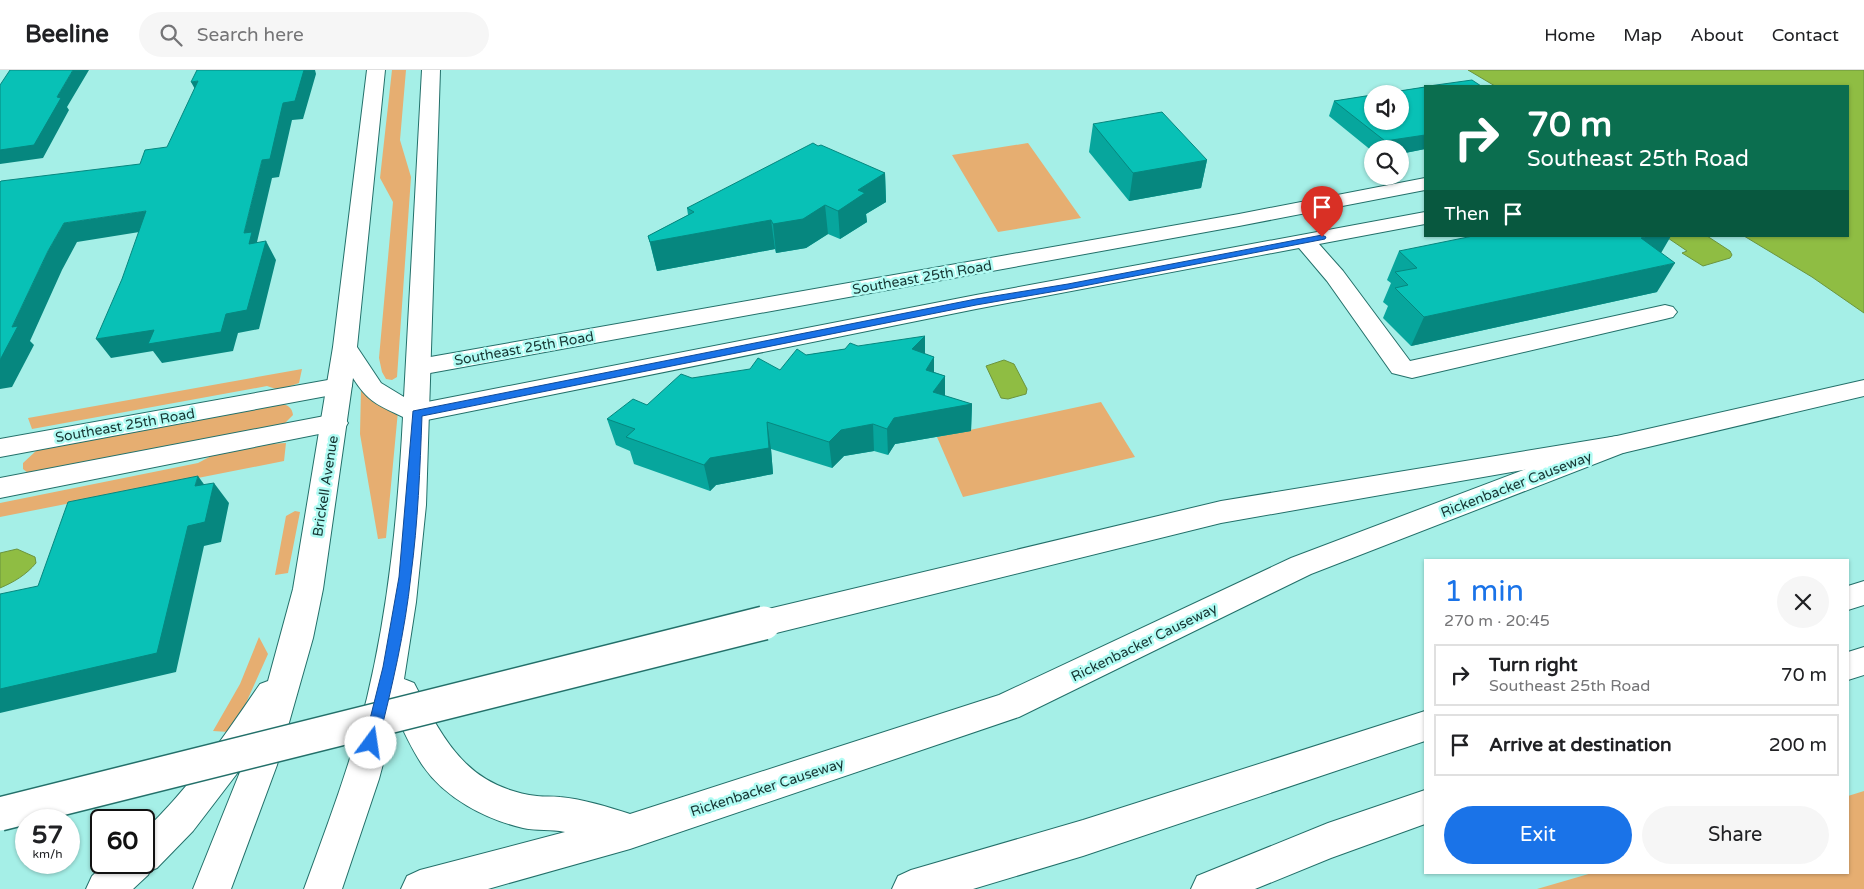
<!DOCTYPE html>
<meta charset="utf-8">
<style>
:root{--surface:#fff;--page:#f6f6f6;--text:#202124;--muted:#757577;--line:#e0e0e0;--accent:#1a73e8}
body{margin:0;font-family:"Varela Round",sans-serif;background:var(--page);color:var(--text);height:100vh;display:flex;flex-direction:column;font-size:19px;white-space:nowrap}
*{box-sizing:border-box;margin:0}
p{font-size:16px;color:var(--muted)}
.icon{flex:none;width:28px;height:28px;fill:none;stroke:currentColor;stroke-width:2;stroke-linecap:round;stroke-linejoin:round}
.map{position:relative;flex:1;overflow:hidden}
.side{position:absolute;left:1424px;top:489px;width:425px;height:315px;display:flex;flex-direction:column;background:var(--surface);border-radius:0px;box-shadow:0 1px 4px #0004}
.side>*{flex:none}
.hud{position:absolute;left:1424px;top:15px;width:425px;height:152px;border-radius:0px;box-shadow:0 1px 4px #0004;background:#0b6e4f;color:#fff;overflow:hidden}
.buttons{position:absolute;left:1364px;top:15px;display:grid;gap:10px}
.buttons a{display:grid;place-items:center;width:45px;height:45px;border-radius:50%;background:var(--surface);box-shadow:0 1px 4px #0004;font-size:25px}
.speed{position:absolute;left:15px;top:739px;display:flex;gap:10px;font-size:25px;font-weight:700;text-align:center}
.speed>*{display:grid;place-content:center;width:65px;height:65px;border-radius:50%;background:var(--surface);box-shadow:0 1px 4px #0004;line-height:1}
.speed small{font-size:12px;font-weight:400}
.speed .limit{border:2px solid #111;border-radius:8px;background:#fff;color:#111}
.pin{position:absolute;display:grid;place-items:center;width:42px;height:42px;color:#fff;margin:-51px -21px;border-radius:50% 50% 50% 0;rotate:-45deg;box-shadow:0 0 5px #0007}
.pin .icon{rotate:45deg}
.me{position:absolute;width:55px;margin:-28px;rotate:14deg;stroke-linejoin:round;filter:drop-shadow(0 0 4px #0008)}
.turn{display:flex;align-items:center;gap:18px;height:105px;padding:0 20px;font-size:22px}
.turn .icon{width:65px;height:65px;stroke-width:2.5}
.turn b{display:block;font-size:35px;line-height:42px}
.then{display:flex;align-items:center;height:48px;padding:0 20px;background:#0003;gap:10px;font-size:19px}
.round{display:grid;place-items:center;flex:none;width:52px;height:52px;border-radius:26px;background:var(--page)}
.headline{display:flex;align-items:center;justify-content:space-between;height:85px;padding:0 20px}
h1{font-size:30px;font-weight:600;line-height:38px;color:var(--accent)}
.primary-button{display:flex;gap:10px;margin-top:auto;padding:10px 20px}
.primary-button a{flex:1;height:58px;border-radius:30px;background:var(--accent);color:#fff;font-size:20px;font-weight:600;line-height:58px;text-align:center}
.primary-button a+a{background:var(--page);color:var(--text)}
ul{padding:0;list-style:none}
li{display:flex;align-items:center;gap:15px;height:62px;margin:0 10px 8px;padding:0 10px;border:2px solid var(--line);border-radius:0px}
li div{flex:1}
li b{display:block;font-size:19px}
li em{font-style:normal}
header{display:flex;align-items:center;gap:30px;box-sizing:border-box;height:70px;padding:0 25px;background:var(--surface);border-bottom:1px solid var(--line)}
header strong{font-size:24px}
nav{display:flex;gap:28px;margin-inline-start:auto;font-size:18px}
.search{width:350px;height:45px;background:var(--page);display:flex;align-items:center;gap:12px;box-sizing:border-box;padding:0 18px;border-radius:28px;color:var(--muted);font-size:19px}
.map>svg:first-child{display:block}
.green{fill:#e6ae71}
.water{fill:#8fbd43;stroke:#6b943e}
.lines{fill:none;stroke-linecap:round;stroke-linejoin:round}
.minor-casing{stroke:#23706a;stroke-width:2}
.secondary-casing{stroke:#23706a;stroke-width:2}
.primary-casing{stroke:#23706a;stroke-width:2}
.motorway-casing{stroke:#23706a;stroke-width:2}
.minor{fill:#fff;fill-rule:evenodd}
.secondary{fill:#fff;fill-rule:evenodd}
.primary{fill:#fff;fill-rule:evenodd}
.motorway{fill:#fff;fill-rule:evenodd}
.motorway-bridge-casing{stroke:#23706a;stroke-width:36;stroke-linecap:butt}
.motorway-bridge{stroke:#fff;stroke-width:33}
.wall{fill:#07a69d}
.shaded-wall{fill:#06877f}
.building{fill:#08c1b6;stroke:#06877f}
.route{fill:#1a73e8;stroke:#114b97}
.labels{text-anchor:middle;stroke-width:5;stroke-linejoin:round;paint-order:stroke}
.street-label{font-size:14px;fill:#163532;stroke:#b2fcf4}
</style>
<header>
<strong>Beeline</strong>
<div class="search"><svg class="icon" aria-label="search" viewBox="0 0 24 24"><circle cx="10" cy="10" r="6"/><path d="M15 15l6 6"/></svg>Search here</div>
<nav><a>Home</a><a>Map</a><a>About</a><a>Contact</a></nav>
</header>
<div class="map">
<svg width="1864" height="819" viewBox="0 0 1864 819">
<rect width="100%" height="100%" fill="#a5efe7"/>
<path class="green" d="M392 0H406L400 70 411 107 397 307 392 310 386 309 382 302 379 288 393 132 380 108Z
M1028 73 1081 148 998 162 952 85Z
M302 299 299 313 279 320 267 316 32 359 28 348Z
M361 319 398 341 386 468 378 469 360 364Z
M1101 332 1135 387 963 427 937 367Z
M283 334C289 336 292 338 293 345L281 357 38 403H28L23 399V393L37 380 272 335Z
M286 373 284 391 0 447V433L198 393 215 384 268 374Z
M295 441 300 442 288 503 275 505 286 446Z
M259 567 268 584 246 633 229 662 213 661 240 614Z
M1864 721V819H1537L1592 803 1848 802V726Z"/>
<path class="water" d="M1468 0H1864V243L1812 207 1744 166H1848V16H1495Z
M1665 166H1707L1730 181 1732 185 1730 188 1703 196 1682 183 1687 181Z
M1004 290 1014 294 1027 319 1026 324 1008 329 1001 328 986 296Z
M17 479 35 487 36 493C26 505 14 512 0 518V483Z"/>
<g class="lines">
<g class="minor-casing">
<path id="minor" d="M1425 108V120L1239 156 419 305 410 303 407 297 410 291 419 289 1239 144Z
M1425 142V154L1319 174 1343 201 1410 291 1665 235 1673 237 1677 242 1673 247 1665 249 1412 308 1392 303 1327 211 1299 178 976 239 417 352 408 349 404 343 408 337 417 334 976 225Z"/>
</g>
<g class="secondary-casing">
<path id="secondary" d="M339 308 348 310 352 316 348 322 0 387V369Z
M335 344 344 347 348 353 344 359 0 428V408Z"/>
</g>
<g class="primary-casing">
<path id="primary" d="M367 0H385L357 277 381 313 404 327 422 0H440L426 435 416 532 404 609 414 613C443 669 466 717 537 726 544 727 552 726 560 727 583 729 608 737 630 744L999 625 1291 488 1608 368 1864 310V326L1623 383 1311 504 1019 647 630 779 488 819H401L407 806 420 800 565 762C551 759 537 761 523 758 485 749 445 728 423 696 412 680 404 662 396 645L379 709 342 819H304C327 756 351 693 367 628 389 536 398 442 403 347 378 335 368 332 353 308L323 519 313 568 277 695 231 819H193L242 697 193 761 157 798 150 801 148 805 133 819H86L92 806 107 792H144V761C190 718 225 665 260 614L268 611 293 519 333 277Z
M1864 511V535L1848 540V516Z
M1864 577V605L1848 610V582Z
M1425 641V671L1083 786 973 819H892L898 806 911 800 1083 750Z
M1425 720V754L1331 788 1255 819H1191L1197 806 1328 753Z"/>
</g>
<g class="motorway-casing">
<path id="motorway" d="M1617 366 1626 368 1630 375 1626 382 1221 453 764 566 753 562 748 553 753 544 764 540 1221 431Z"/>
</g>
<use href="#minor" class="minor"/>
<use href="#secondary" class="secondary"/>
<use href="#primary" class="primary"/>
<use href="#motorway" class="motorway"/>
<g class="motorway-bridge-casing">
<path id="motorway-bridge" d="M0 744 764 553"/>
</g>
<use href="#motorway-bridge" class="motorway-bridge"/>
</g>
<path class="wall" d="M1425 17V79L1400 84V79H1372V81L1329 46 1334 31Z
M1093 54 1207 90 1201 118 1129 131 1089 82Z
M818 76 885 103 886 132 866 144 867 152 840 169 828 164 806 178 776 183 775 179 657 201 648 166 688 145 687 138Z
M1399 181 1661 183 1657 222 1411 276 1383 248 1388 236 1383 232 1391 213 1387 210Z
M858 276 925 284 934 287V302L945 306V326L972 334 971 361 895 374 888 385 874 381 844 386 832 398 771 379 773 404 716 415 710 421 634 394 630 381 616 375 607 349 647 335 692 308 780 300 806 285 845 279Z"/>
<path class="shaded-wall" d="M73 0H89L67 37 69 40 43 88 0 94V80L57 27Z
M304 0H315L316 4 303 49 292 50 279 107 272 108 257 172 263 181 249 174 244 163 262 90 283 33Z
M198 11 201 30 191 12Z
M1425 65V79L1400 84V79H1382L1385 71Z
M1207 90 1201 118 1129 131 1133 103Z
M885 103 886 132 866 144 867 152 840 169 838 141 858 120Z
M825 135 828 164 806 178 776 183 773 154Z
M146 141 158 159 77 172 62 200 30 271 34 275 12 317 0 319V290L12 257 48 181 64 153Z
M771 150 775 179 657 201 650 172Z
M1649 166H1671L1657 190 1641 168Z
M266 171 276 190 259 259 238 263 233 281 162 293 153 281 111 288 96 269 226 244Z
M1675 193 1657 222 1411 276 1424 247Z
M925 266V293L912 279Z
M934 287V313L926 300Z
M945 306V333L972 334 971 361 895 374 888 385 887 359 894 348 933 322Z
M767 352 771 379 773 404 716 415 710 421 704 395 710 388Z
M873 354 874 381 844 386 832 398 829 372 841 360Z
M198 406 211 424 214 413 229 433 221 472 204 476 176 602 0 643V619L195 416Z"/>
<path class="building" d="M10 0H73L57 27 61 28 34 75 0 80V15Z
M197 0H304L295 31 283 33 270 89 262 90 244 163 252 162 249 174 266 171 247 240 226 244 221 262 148 274 154 260 96 269 122 209 146 141 64 153 48 181 12 257 18 256 0 290V112L1 111 140 94 145 80 167 77 198 11 191 12Z
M1472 10 1481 16H1429Z
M1425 17V65L1385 71 1334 31 1372 25V51H1400V24H1380Z
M1162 42 1207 90 1133 103 1093 54Z
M813 73 818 76 821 75 885 103 858 120 865 123 838 141 825 135 803 149 773 154 771 150 650 172 648 166 694 142 687 138Z
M1473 166H1649L1641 168 1675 193 1424 247 1395 218 1408 215 1395 202 1417 198 1399 181Z
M925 266 912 279 934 287 926 300 945 306 933 322 972 334 894 348 887 359 873 354 841 360 829 372 767 352 769 378 710 388 704 395 626 367 635 359 607 349 633 329 647 335 681 304 692 308 750 299 758 288 780 300 797 279 806 285 845 279 850 273 858 276Z
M198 406 195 416 214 413 205 452 188 456 157 583 0 619V524L38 516 68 432Z"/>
<path class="route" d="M1322 165 1326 167 1325 169 1068 219 976 235 422 346C420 399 418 452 411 505 405 562 392 617 378 673L376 677 371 679 366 677 364 673 383 597 399 507 413 341 976 229 1068 214Z"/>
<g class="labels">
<g class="street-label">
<text transform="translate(922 207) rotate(-10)" y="5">Southeast 25th Road</text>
<text transform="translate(524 278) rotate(-10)" y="5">Southeast 25th Road</text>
<text transform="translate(125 355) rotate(-10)" y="5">Southeast 25th Road</text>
<text transform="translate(1516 414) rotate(-21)" y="5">Rickenbacker Causeway</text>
<text transform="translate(325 416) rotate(-81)" y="5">Brickell Avenue</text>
<text transform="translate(1144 572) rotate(-26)" y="5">Rickenbacker Causeway</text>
<text transform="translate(767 717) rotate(-18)" y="5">Rickenbacker Causeway</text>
</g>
</g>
</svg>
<div class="buttons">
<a><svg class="icon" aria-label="sound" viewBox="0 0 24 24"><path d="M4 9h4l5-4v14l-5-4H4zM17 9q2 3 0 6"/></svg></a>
<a><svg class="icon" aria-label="search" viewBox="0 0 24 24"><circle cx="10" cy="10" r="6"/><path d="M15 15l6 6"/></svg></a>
</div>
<div class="speed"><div>57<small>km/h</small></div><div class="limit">60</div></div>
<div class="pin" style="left:1322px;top:167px;background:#d93025"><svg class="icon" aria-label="arrive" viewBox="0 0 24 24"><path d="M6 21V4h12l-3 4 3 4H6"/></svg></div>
<svg class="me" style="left:371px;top:673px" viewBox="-20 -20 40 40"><circle r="19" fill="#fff"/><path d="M0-13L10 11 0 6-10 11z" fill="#1a73e8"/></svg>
<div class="hud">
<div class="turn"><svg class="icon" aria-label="right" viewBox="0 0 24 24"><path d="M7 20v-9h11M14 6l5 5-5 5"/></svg><div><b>70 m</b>Southeast 25th Road</div></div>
<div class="then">Then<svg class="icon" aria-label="arrive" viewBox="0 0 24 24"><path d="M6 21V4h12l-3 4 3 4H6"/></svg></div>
</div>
<section class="side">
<div class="headline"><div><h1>1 min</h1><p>270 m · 20:45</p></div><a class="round"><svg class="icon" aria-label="close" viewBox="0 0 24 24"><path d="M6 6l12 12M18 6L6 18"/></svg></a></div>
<ul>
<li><svg class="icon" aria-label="right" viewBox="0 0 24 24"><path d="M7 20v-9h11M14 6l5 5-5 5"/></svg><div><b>Turn right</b><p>Southeast 25th Road</p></div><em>70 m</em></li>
<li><svg class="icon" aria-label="arrive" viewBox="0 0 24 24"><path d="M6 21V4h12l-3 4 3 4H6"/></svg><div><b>Arrive at destination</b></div><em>200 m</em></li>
</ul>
<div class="primary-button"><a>Exit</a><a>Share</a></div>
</section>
</div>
